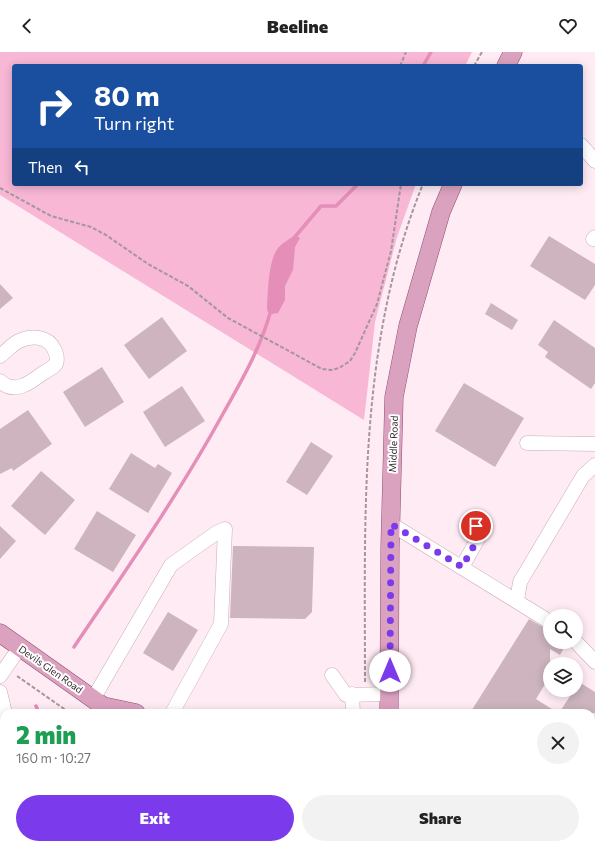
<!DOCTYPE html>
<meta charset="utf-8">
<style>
:root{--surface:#fff;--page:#f2f2f2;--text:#222;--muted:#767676;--accent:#7c3aed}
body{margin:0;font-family:Commissioner,sans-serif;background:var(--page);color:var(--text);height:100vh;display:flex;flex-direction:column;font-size:15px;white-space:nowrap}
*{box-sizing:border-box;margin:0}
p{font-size:13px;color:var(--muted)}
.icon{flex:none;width:22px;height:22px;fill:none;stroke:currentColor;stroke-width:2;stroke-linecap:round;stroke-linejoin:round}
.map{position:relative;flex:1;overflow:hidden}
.details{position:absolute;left:0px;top:657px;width:595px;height:140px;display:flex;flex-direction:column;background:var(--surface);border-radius:12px 12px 0 0;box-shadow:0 2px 10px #0003}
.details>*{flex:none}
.banner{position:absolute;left:12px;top:12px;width:571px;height:122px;border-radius:4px;box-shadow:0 2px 10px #0003;background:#1a4fa0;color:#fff;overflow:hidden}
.controls{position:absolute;left:543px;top:557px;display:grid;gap:8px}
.controls a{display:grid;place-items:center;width:40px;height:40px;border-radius:50%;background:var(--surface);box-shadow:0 2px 10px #0003;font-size:20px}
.pin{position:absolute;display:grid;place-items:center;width:34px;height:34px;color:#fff;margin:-17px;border:2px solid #fff;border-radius:50%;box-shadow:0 1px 4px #0007}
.me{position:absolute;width:44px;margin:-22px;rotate:0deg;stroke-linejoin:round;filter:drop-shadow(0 0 3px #0008)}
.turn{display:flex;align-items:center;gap:14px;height:84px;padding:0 16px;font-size:18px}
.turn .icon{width:52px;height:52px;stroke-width:2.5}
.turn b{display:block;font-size:28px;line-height:34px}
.then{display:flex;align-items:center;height:38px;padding:0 16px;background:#0003;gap:8px;font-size:15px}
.round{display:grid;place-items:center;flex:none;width:42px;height:42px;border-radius:21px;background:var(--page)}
.summary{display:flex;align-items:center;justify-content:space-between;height:68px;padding:0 16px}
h1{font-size:24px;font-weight:800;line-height:30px;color:#1e9e55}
.button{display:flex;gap:8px;margin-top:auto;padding:8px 16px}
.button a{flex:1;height:46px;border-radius:24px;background:var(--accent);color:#fff;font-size:16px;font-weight:800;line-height:46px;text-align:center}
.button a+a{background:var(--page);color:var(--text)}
header{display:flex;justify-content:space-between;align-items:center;height:52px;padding:0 16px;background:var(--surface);font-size:18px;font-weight:800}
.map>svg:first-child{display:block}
.green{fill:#f7b7d5}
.water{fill:#e48eb8}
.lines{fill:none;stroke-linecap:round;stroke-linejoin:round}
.stream{stroke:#e48eb8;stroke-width:3.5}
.building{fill:#cdb4bf}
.minor-casing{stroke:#c6aeb8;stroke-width:15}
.major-casing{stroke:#915071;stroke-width:19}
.path{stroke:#a5969d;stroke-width:2;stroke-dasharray:4 2;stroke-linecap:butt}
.minor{stroke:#fff;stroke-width:14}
.major{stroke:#dba2bf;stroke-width:18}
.route{stroke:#7c3aed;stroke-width:7;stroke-dasharray:0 12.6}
.labels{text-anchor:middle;stroke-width:4;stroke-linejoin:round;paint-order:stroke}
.street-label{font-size:10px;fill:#342b2f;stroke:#fff}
</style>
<header><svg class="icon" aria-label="back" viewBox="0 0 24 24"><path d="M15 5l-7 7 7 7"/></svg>Beeline<svg class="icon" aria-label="heart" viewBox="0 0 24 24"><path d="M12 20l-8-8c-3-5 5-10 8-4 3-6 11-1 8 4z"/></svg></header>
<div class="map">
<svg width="595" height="797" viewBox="0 0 595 797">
<rect width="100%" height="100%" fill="#ffebf4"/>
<path class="green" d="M0 0H472L465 14H14V132H416L397 185 375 270 364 368 0 143Z"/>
<path class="water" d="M295 183 300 186 295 195 293 218 285 234V248L278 261 272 262 268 260 267 257C268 241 268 209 278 196 282 191 290 187 295 183Z"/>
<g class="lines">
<path class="stream" d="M423 14 431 0
M294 186 321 154H336L358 132
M74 595C126 518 179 442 224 360 242 328 261 295 271 258
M36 654 39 661
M0 760 4 753"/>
</g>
<path class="building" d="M549 184 595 212V233L585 248 530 214Z
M0 232 13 246 0 257Z
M491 251 518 268 512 278 485 262Z
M162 265 187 299 149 327 124 293Z
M554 268 595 296V331L591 337 545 305 548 300 538 293Z
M102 315 124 350 85 375 63 340Z
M464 331 524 366 495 415 435 379Z
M182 334 205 369 165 395 143 360Z
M28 358 52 392 13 419 12 416 0 422V377Z
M311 390 333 404 307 443 286 430Z
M131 401 155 416 158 412 172 421 148 461 109 437Z
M41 419 75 448 45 483 11 454Z
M97 459 136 483 113 520 74 497Z
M0 474 16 489 0 507Z
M233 494 314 495 312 560 305 567 230 566Z
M168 560 198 578 173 619 143 601Z
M529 567 550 579V590H567L560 603 550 597V624L536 647 558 661H470Z
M579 630 595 640V661H559L574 638H576Z"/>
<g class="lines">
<g class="minor-casing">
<path id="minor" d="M581 93 595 109
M593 187 595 185
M0 304C6 300 12 292 19 289 31 283 48 284 54 297 56 301 58 307 56 312 53 315 47 319 43 321 30 331 14 343 0 329
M527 391 595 392
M391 472 550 570
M462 515 479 485 476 474
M517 549 520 530 583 424 595 413
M576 590 595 610
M332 623 346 643 390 642
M0 624 20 595
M0 640 5 661
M352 642 353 661
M93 647 171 513 216 481 225 477 221 572 172 661
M591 731 595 724
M0 745 4 738
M212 793 218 797
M252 793 260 797
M446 793 453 797
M226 797 234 793
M552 797 554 793"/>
</g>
<g class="major-casing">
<path id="major" d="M506 14 513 0
M0 581 103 654 109 661
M103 654 136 661
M389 661 390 496 394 345 408 274 441 160 453 132
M326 793 335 797
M374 793 383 797"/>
</g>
<path class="path" d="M400 14 406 0
M474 14 482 0
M0 136 51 164 91 175 106 183 148 212 188 234 228 266 322 317 331 318 339 316 350 309 355 301 377 252 391 199 401 132
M17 624 70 661
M365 630C365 462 358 291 423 132
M281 793 290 797"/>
<use href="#minor" class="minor"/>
<use href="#major" class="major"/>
</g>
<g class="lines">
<path class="route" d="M390 619 391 472 462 515 479 485 476 474"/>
</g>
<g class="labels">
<g class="street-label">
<text transform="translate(393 392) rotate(-88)" y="4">Middle Road</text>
<text transform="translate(51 617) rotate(35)" y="4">Devils Glen Road</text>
</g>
</g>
</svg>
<div class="controls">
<a><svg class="icon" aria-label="search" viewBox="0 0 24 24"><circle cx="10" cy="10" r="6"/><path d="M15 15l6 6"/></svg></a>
<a><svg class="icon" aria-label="layers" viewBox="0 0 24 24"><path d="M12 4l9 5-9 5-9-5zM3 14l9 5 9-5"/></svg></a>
</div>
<div class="pin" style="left:476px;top:474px;background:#d93025"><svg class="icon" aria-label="arrive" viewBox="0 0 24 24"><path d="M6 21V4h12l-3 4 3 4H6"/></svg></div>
<svg class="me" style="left:390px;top:619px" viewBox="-20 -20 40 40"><circle r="19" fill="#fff"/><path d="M0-13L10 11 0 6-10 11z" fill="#7c3aed"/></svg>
<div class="banner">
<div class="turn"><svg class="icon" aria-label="right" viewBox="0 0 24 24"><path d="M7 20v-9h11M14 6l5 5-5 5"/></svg><div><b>80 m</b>Turn right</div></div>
<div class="then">Then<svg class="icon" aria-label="left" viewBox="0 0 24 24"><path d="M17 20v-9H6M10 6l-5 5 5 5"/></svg></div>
</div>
<section class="details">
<div class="summary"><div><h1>2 min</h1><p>160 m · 10:27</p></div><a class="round"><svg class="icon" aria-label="close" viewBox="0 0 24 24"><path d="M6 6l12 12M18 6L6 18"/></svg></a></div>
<div class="button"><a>Exit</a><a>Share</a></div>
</section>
</div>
